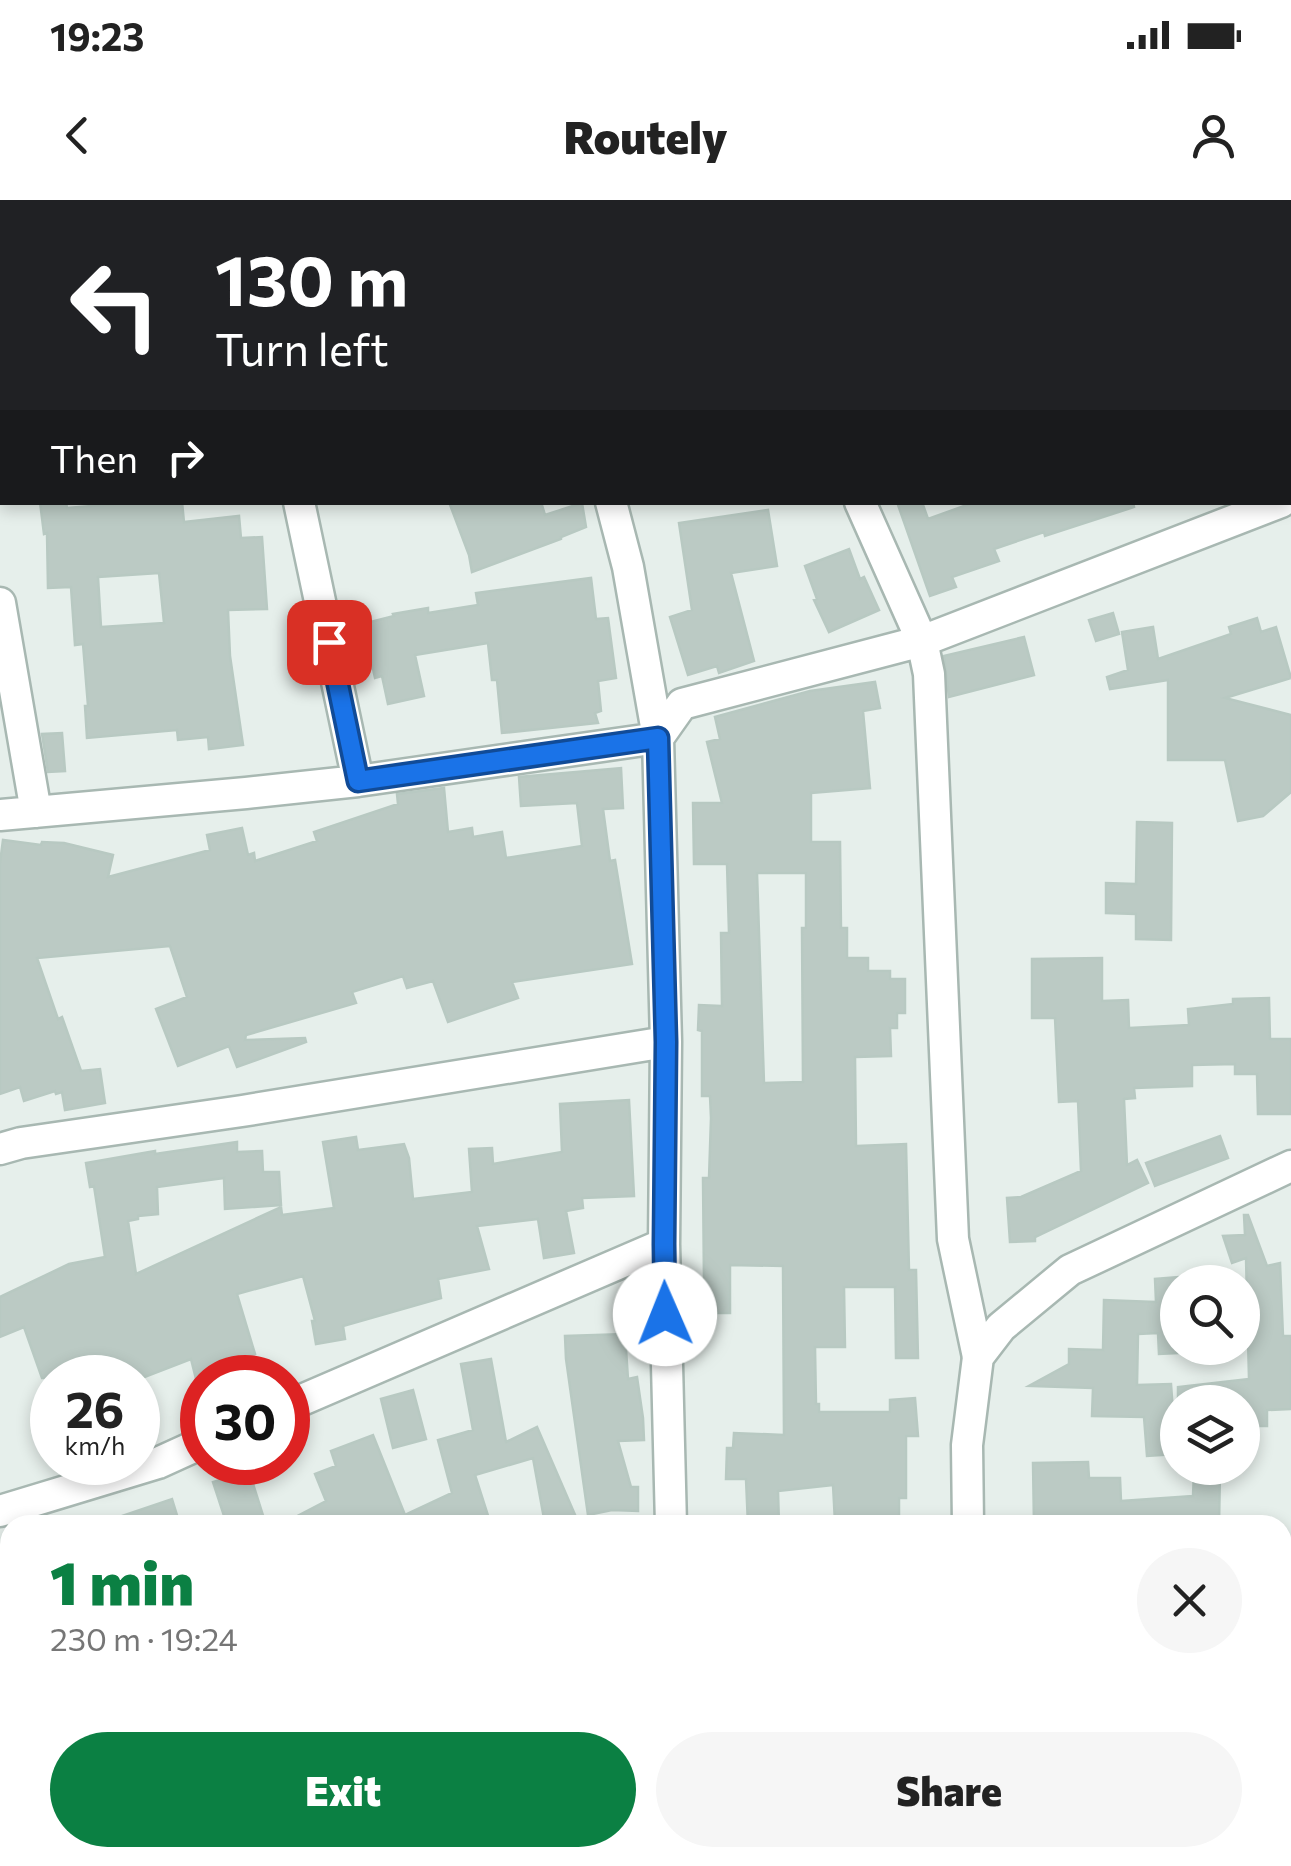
<!DOCTYPE html>
<meta charset="utf-8">
<style>
:root{--surface:#fff;--page:#f6f6f6;--text:#222;--muted:#767676;--accent:#0b8043}
body{margin:0;font-family:Commissioner,sans-serif;background:var(--page);color:var(--text);height:100vh;display:flex;flex-direction:column;font-size:38px;white-space:nowrap}
*{box-sizing:border-box;margin:0}
p{font-size:32px;color:var(--muted)}
.icon{flex:none;width:55px;height:55px;fill:none;stroke:currentColor;stroke-width:2;stroke-linecap:round;stroke-linejoin:round}
.map{position:relative;flex:1;overflow:hidden}
.panel{position:absolute;left:0px;top:1315px;width:1292px;height:352px;display:flex;flex-direction:column;background:var(--surface);border-radius:30px 30px 0 0;box-shadow:0 5px 15px #0003}
.panel>*{flex:none}
.banner{position:absolute;left:0px;top:0px;width:1292px;height:305px;box-shadow:0 5px 15px #0003;background:#202124;color:#fff;overflow:hidden}
.tools{position:absolute;left:1160px;top:1065px;display:grid;gap:20px}
.tools a{display:grid;place-items:center;width:100px;height:100px;border-radius:50%;background:var(--surface);box-shadow:0 5px 15px #0003;font-size:50px}
.speed{position:absolute;left:30px;top:1155px;display:flex;gap:20px;font-size:50px;font-weight:700;text-align:center}
.speed>*{display:grid;place-content:center;width:130px;height:130px;border-radius:50%;background:var(--surface);box-shadow:0 5px 15px #0003;line-height:1}
.speed small{font-size:25px;font-weight:400}
.speed .limit{border:15px solid #d22;background:#fff;color:#111}
.pin{position:absolute;display:grid;place-items:center;width:85px;height:85px;color:#fff;margin:-42px;border-radius:20px;box-shadow:0 5px 15px #0006}
.me{position:absolute;width:110px;margin:-55px;rotate:359deg;stroke-linejoin:round;filter:drop-shadow(0 0 8px #0008)}
.turn{display:flex;align-items:center;gap:35px;height:210px;padding:0 50px;font-size:45px}
.turn .icon{width:130px;height:130px;stroke-width:2.5}
.turn b{display:block;font-size:70px;line-height:85px}
.then{display:flex;align-items:center;height:95px;padding:0 50px;background:#0003;gap:20px;font-size:38px}
.round{display:grid;place-items:center;flex:none;width:105px;height:105px;border-radius:52px;background:var(--page)}
.head{display:flex;align-items:center;justify-content:space-between;height:170px;padding:0 50px}
h1{font-size:60px;font-weight:800;line-height:75px;color:var(--accent)}
.button{display:flex;gap:20px;margin-top:auto;padding:20px 50px}
.button a{flex:1;height:115px;border-radius:60px;background:var(--accent);color:#fff;font-size:40px;font-weight:800;line-height:115px;text-align:center}
.button a+a{background:var(--page);color:var(--text)}
.status{display:flex;justify-content:space-between;align-items:center;height:70px;padding:0 50px;background:var(--surface);direction:ltr}
.status svg{height:28px;fill:currentColor}
header{display:flex;justify-content:space-between;align-items:center;height:130px;padding:0 50px;background:var(--surface);font-size:45px;font-weight:800}
.map>svg:first-child{display:block}
.building{fill:#bbcac4;stroke:#b8c9c2;stroke-width:2.5;fill-rule:evenodd}
.lines{fill:none;stroke-linecap:round;stroke-linejoin:round}
.minor-casing{stroke:#a8b8b2;stroke-width:35}
.tertiary-casing{stroke:#a8b8b2;stroke-width:35}
.minor{stroke:#fff;stroke-width:30}
.tertiary{stroke:#fff;stroke-width:30}
.route-casing{stroke:#114b97;stroke-width:25}
.route{stroke:#1a73e8;stroke-width:18}
</style>
<div class="status"><b>19:23</b><svg viewBox="0 0 49 12"><path d="M0 12V9h3v3zM5 12V6h3v6zM10 12V3h3v9zM15 12V0h3v12zM26 1h20v11H26zM47 4h2v5h-2z"/></svg></div>
<header><svg class="icon" aria-label="back" viewBox="0 0 24 24"><path d="M15 5l-7 7 7 7"/></svg>Routely<svg class="icon" aria-label="person" viewBox="0 0 24 24"><circle cx="12" cy="8" r="4"/><path d="M4 21q1-7 8-7t8 7"/></svg></header>
<div class="map">
<svg width="1291" height="1666" viewBox="0 0 1291 1666">
<rect width="100%" height="100%" fill="#e6efeb"/>
<path class="building" d="M40 302H66L67 308 140 302H182L184 322 239 316 241 338 262 337 267 409 228 410 230 456 243 545 209 549 208 537 178 540 177 530 87 538 85 506H88L83 444 75 445 71 387 48 388 47 333 44 334ZM159 373 164 423 101 427 98 377Z
M449 302H541L545 315 582 303 586 327 561 337V339L472 372 469 355Z
M897 302H922L928 319 975 302H1133L1134 307 1045 336 1044 332 994 349 999 361 952 377 956 387 930 396Z
M768 310 777 366 731 373 754 461 719 473 717 466 688 475 670 417 692 410 679 323Z
M849 349 860 379 864 377 879 410 829 432 814 400 817 399 805 366Z
M591 378 596 419 608 418 616 478 598 481 601 511 595 513 598 523 502 533 497 480H492L488 443 415 455 424 496 388 504 382 476 375 478 363 424 394 416 393 414 428 408V413L478 405 476 393Z
M1113 413 1119 434 1096 441 1089 420Z
M1257 418 1261 432 1276 427 1291 478 1225 498 1291 515V592L1263 616 1238 621 1225 560H1168V480L1110 489 1107 477 1128 470 1122 432 1153 427 1158 459 1231 434 1229 427Z
M1024 437 1034 475 949 497 944 456Z
M875 482 880 508 863 511 870 588 811 593V642H840L841 728H847V758H868V771H890V779H905V813H897V828H890L891 856 855 857 856 946 906 944 909 1070H916L918 1158H896L895 1087H844L845 1147H815L816 1204H819V1212H890V1200L915 1198 918 1236H906V1298H899V1316H891V1319L835 1322 833 1285 778 1291 779 1325H748L746 1279H726L727 1248H733L734 1233 784 1235 783 1066 730 1065V1113H699V1084H704L703 978H709L711 918 710 896H702V831L698 830 699 805 722 806 721 733H729L727 664H694L693 603H722L707 542 720 539 715 517 810 491ZM757 673H806V728H802L803 882 764 883Z
M62 533 65 571 48 572 42 534Z
M621 568 623 608 603 609 610 661 615 660 632 764 512 782 518 798 448 822 433 781 407 788 403 776 352 792 356 803 246 835 245 840 305 838 306 842 237 867 229 846 178 866 156 809 187 797 170 746 37 758 58 819 62 817 81 871 100 869 105 903 65 910 62 892 56 894 55 891 24 901 20 887 0 894V663L3 640 41 645 42 642 64 643 113 655 108 677 210 650 207 635 242 628 248 655 254 653 255 661 317 641 314 632 398 604 397 594 444 588 448 632 472 628 473 637 502 632 506 658 582 646 577 603 521 606 519 577Z
M1137 622 1172 623 1171 740 1136 739V714L1106 713V683L1136 684Z
M1102 758V801L1128 800 1129 828 1189 825 1188 809 1233 804V799L1269 798 1270 839H1291V914H1258L1257 874H1235V864L1192 865V886L1134 888 1135 898 1124 899 1127 965 1137 960 1148 983 1035 1037V1041L1010 1042 1007 998 1021 997 1081 971 1078 901 1059 902 1055 818H1032V759Z
M629 900 634 996 582 998 583 1008 566 1011 574 1053 544 1058 538 1019 477 1026 489 1069 438 1079 441 1098 343 1126 345 1139 316 1144 312 1121H315L303 1076 237 1094 255 1154 223 1163 225 1171 196 1179 191 1159 142 1178H42L24 1127 0 1137V1097L69 1064 105 1057 94 986 90 987 86 963 155 951V954L237 942V952L262 951 263 972H279L281 1005 225 1009 224 978 157 987 158 1014 138 1016V1019L128 1021 136 1074 281 1007 282 1015 334 1008 323 942 356 937 358 950 404 944 409 958 413 999 472 992 469 949 492 948 493 964 562 952 560 904Z
M1220 936 1228 958 1155 986 1146 963Z
M1244 1015H1248L1267 1066 1280 1063 1283 1136H1291V1209L1267 1210V1226H1242V1202H1178V1187L1249 1179 1246 1058 1232 1063 1223 1036 1245 1035Z
M1178 1077V1153L1159 1154 1158 1133 1138 1134 1137 1185 1171 1184 1176 1254 1147 1256 1144 1217 1092 1216 1093 1188 1029 1186 1069 1164V1149L1103 1150 1104 1100 1156 1102 1155 1079Z
M625 1134 628 1179 637 1177 643 1218 644 1240 618 1241 631 1287H638V1311L612 1310 588 1315 566 1159 565 1136Z
M491 1159 506 1242 537 1227 576 1317 545 1324 533 1258 475 1275 491 1325H462L459 1316 440 1325H280L326 1301 315 1274 336 1266 331 1251 373 1235 405 1315 452 1293 438 1240 473 1230 461 1164Z
M413 1190 426 1239 393 1248 381 1199Z
M1088 1262 1089 1278H1120L1121 1301 1193 1296 1194 1272H1220L1219 1325H1034L1033 1263Z
M249 1271 266 1325H227L213 1282Z
M172 1299 180 1325H108L107 1321Z"/>
<g class="lines">
<g class="minor-casing">
<path id="minor" d="M4 0V2
M459 0 460 2
M727 0 728 2
M0 197H2
M299 302 358 581
M611 302 628 367 658 538 666 842 664 1044 671 1325
M860 302 922 441 929 474 953 1039 978 1157
M0 403 36 612
M0 615 246 593 358 581 658 538 682 504 922 441 1281 302
M0 949 21 943 242 911 666 842
M288 1206 664 1044
M0 1311 158 1263 202 1243
M680 1658 681 1666
M177 1666 225 1658"/>
</g>
<g class="tertiary-casing">
<path id="tertiary" d="M968 1325 967 1245 978 1157 1001 1127 1070 1070 1291 966
M971 1658V1666"/>
</g>
<use href="#minor" class="minor"/>
<use href="#tertiary" class="tertiary"/>
</g>
<g class="lines">
<g class="route-casing">
<path id="route" d="M329 442 358 581 658 538 666 842 664 1044 665 1114"/>
</g>
<use href="#route" class="route"/>
</g>
</svg>
<div class="tools">
<a><svg class="icon" aria-label="search" viewBox="0 0 24 24"><circle cx="10" cy="10" r="6"/><path d="M15 15l6 6"/></svg></a>
<a><svg class="icon" aria-label="layers" viewBox="0 0 24 24"><path d="M12 4l9 5-9 5-9-5zM3 14l9 5 9-5"/></svg></a>
</div>
<div class="speed"><div>26<small>km/h</small></div><div class="limit">30</div></div>
<div class="pin" style="left:329px;top:442px;background:#d93025"><svg class="icon" aria-label="arrive" viewBox="0 0 24 24"><path d="M6 21V4h12l-3 4 3 4H6"/></svg></div>
<svg class="me" style="left:665px;top:1114px" viewBox="-20 -20 40 40"><circle r="19" fill="#fff"/><path d="M0-13L10 11 0 6-10 11z" fill="#1a73e8"/></svg>
<div class="banner">
<div class="turn"><svg class="icon" aria-label="left" viewBox="0 0 24 24"><path d="M17 20v-9H6M10 6l-5 5 5 5"/></svg><div><b>130 m</b>Turn left</div></div>
<div class="then">Then<svg class="icon" aria-label="right" viewBox="0 0 24 24"><path d="M7 20v-9h11M14 6l5 5-5 5"/></svg></div>
</div>
<section class="panel">
<div class="head"><div><h1>1 min</h1><p>230 m · 19:24</p></div><a class="round"><svg class="icon" aria-label="close" viewBox="0 0 24 24"><path d="M6 6l12 12M18 6L6 18"/></svg></a></div>
<div class="button"><a>Exit</a><a>Share</a></div>
</section>
</div>
